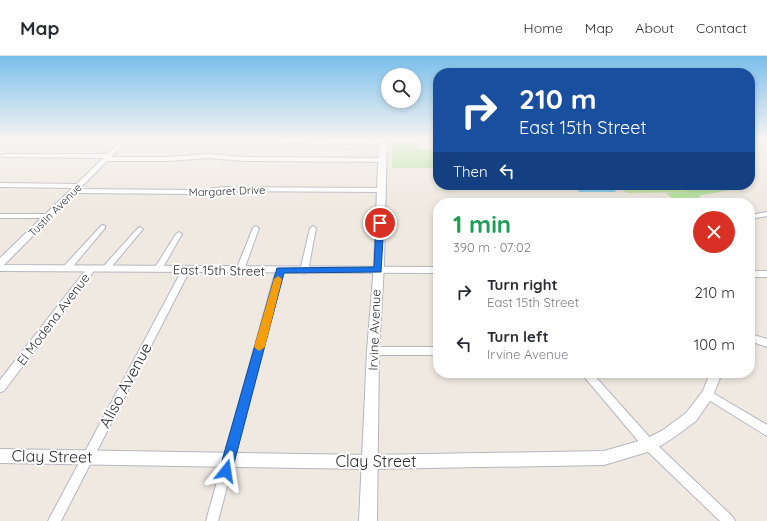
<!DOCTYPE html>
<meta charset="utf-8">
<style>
:root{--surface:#fff;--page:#f2f2f3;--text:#2b2b33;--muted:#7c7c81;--line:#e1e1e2}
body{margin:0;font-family:Quicksand,sans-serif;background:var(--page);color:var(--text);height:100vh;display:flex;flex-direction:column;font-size:15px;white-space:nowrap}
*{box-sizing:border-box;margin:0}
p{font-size:13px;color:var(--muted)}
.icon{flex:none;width:22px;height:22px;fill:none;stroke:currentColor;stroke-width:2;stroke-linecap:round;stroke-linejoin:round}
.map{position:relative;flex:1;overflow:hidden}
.side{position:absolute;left:433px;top:142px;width:322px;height:180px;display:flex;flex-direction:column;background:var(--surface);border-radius:16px;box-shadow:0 2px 6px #0003}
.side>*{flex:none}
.banner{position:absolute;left:433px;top:12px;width:322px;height:122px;border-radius:16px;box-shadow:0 2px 6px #0003;background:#1a4fa0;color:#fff;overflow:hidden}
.tools{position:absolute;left:381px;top:12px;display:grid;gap:8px}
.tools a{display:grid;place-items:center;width:40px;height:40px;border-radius:50%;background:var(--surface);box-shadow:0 2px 6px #0003;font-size:20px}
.pin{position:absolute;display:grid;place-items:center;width:34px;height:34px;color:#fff;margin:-17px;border:2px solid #fff;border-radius:50%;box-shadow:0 1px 4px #0007}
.me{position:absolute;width:44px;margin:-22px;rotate:15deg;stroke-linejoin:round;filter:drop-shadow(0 0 3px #0008)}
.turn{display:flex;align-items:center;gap:14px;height:84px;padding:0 20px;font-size:18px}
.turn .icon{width:52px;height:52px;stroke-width:2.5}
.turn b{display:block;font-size:28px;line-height:34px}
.then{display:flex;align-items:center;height:38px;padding:0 20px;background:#0003;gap:8px;font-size:15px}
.round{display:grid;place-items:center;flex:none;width:42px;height:42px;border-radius:21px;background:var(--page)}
.summary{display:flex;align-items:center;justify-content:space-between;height:68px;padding:0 20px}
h1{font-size:24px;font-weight:700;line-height:30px;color:#1e9e55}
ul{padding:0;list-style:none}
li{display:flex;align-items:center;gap:12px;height:52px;padding:0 20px}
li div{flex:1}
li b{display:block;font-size:15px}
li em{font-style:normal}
header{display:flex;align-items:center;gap:24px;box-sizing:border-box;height:56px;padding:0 20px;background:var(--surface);border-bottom:1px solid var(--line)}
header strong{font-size:19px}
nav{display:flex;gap:22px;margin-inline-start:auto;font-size:14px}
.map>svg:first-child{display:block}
.green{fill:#b6e59e}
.pitch{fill:#c9ec9a}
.water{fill:#75cff0}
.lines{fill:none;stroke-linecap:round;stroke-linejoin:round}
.minor-casing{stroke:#b4b7c1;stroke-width:2}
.tertiary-casing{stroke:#b4b7c1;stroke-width:2}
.secondary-casing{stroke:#b4b7c1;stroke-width:2}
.minor{fill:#fff;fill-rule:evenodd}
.tertiary{fill:#fff;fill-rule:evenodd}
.secondary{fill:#fff;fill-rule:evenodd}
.route{fill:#1a73e8;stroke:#114b97}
.slow{fill:#f59e0b}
.labels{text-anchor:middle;stroke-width:4;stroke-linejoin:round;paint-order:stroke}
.far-street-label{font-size:11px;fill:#2e2e2e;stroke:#fff}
.street-label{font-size:13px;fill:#2e2e2e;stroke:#fff}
.near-street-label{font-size:16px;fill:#2e2e2e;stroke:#fff}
</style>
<header>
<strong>Map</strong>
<nav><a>Home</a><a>Map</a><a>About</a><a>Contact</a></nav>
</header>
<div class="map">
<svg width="767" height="465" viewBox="0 0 767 465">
<rect width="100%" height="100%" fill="#efe9e1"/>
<path class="green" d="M392 86H418V94H438V112H392Z
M700 129H737L731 134 702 139 692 147H675L676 145 666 137 684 136Z"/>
<path class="pitch" d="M618 129H694L692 133 684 136 628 137 622 134Z"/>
<path class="water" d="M575 129H611L616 136H579Z"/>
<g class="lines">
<g class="minor-casing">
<path id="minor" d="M285 84 383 85 386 87 383 89 283 87 282 86Z
M4 98H109L112 100 110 101H168L208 98 244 101 382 102 385 104 382 106 244 105 208 102 168 105H106L103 103 105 102 2 101V99Z
M0 127 79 128 82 130 79 132 0 131Z
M225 131 381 132 384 134 381 136 225 135 197 138 74 137 71 135 74 133 197 134Z
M767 156V160L750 163V159Z
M0 158H49L52 160 49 162H0Z
M103 169 105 170V172L70 214H64L63 212 64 210 101 170Z
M256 170 259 172 244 214 243 216H237L236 214 253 172Z
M313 170 316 172 308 215 304 218 300 215 310 172Z
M140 171 143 173 108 215H102L101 213 138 172Z
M179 176 182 178 162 213 161 215H155L154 213 176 178Z
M91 210 94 211 95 213 94 215 4 335 0 336V324L88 211Z
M186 211 190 214 61 465H48L182 214Z
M280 211 284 214 218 465H206L276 214Z
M750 278 767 283V291L750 285Z
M373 291H438V299H373L370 298 368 295 370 292Z
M581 317H592L653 385 733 461 735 465H720L645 393Z
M708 334 767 369V380L704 341 703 338 704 335Z"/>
</g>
<g class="tertiary-casing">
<path id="tertiary" d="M122 84H128L4 209 438 211V217L0 215V202Z
M750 215H767V221H750Z
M710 317H722L712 342 696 365 673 382 654 394 604 409 369 413 0 407V393L369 399 604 395 646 383 663 374 686 357 703 335Z"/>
</g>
<g class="secondary-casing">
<path id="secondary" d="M379 84H387L384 209 379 295 377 465H359L367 295 374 209Z"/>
</g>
<use href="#minor" class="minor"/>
<use href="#tertiary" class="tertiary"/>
<use href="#secondary" class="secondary"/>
</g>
<linearGradient id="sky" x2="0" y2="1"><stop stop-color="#7abfeb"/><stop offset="0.56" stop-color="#f8f5f2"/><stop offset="1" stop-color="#f8f5f2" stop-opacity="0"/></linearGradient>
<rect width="767" height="149" fill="url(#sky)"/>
<path class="route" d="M380 165 384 167 381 216 284 217 232 415 230 420 226 422 221 420 219 415 277 212 374 211 376 167Z"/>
<path class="slow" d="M278 220 282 223 265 291 259 295 254 291 274 223Z"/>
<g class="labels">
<g class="far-street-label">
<text transform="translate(227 135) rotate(-2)" y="4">Margaret Drive</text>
<text transform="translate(55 154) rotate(-45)" y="4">Tustin Avenue</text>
</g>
<g class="street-label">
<text transform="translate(219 214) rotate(1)" y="5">East 15th Street</text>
<text transform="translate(53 263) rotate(-53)" y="5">El Modena Avenue</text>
<text transform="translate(374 274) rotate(-88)" y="5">Irvine Avenue</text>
</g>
<g class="near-street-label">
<text transform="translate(125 329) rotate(-62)" y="6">Aliso Avenue</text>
<text transform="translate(52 400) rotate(1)" y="6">Clay Street</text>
<text x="376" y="411">Clay Street</text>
</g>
</g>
</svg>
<div class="tools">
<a><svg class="icon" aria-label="search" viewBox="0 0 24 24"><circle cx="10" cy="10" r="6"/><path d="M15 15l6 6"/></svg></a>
</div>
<div class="pin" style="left:380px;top:167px;background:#d93025"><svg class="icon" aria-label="arrive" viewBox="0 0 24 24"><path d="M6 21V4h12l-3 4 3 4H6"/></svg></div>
<svg class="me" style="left:226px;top:415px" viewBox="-20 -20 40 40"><path d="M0-17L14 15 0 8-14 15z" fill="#1a73e8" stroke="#fff" stroke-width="4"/></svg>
<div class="banner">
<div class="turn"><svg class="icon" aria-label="right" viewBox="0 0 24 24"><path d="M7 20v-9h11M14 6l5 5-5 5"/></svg><div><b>210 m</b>East 15th Street</div></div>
<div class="then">Then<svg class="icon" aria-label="left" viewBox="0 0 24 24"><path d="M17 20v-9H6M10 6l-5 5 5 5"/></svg></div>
</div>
<section class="side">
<div class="summary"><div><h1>1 min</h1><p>390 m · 07:02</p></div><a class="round" style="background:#d93025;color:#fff"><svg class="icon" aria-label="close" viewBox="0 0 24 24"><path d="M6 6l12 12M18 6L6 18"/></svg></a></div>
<ul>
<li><svg class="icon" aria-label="right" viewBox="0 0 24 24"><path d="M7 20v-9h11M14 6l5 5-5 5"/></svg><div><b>Turn right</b><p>East 15th Street</p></div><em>210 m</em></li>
<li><svg class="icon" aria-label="left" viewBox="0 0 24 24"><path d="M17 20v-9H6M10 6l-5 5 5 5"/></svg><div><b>Turn left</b><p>Irvine Avenue</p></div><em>100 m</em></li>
</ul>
</section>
</div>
